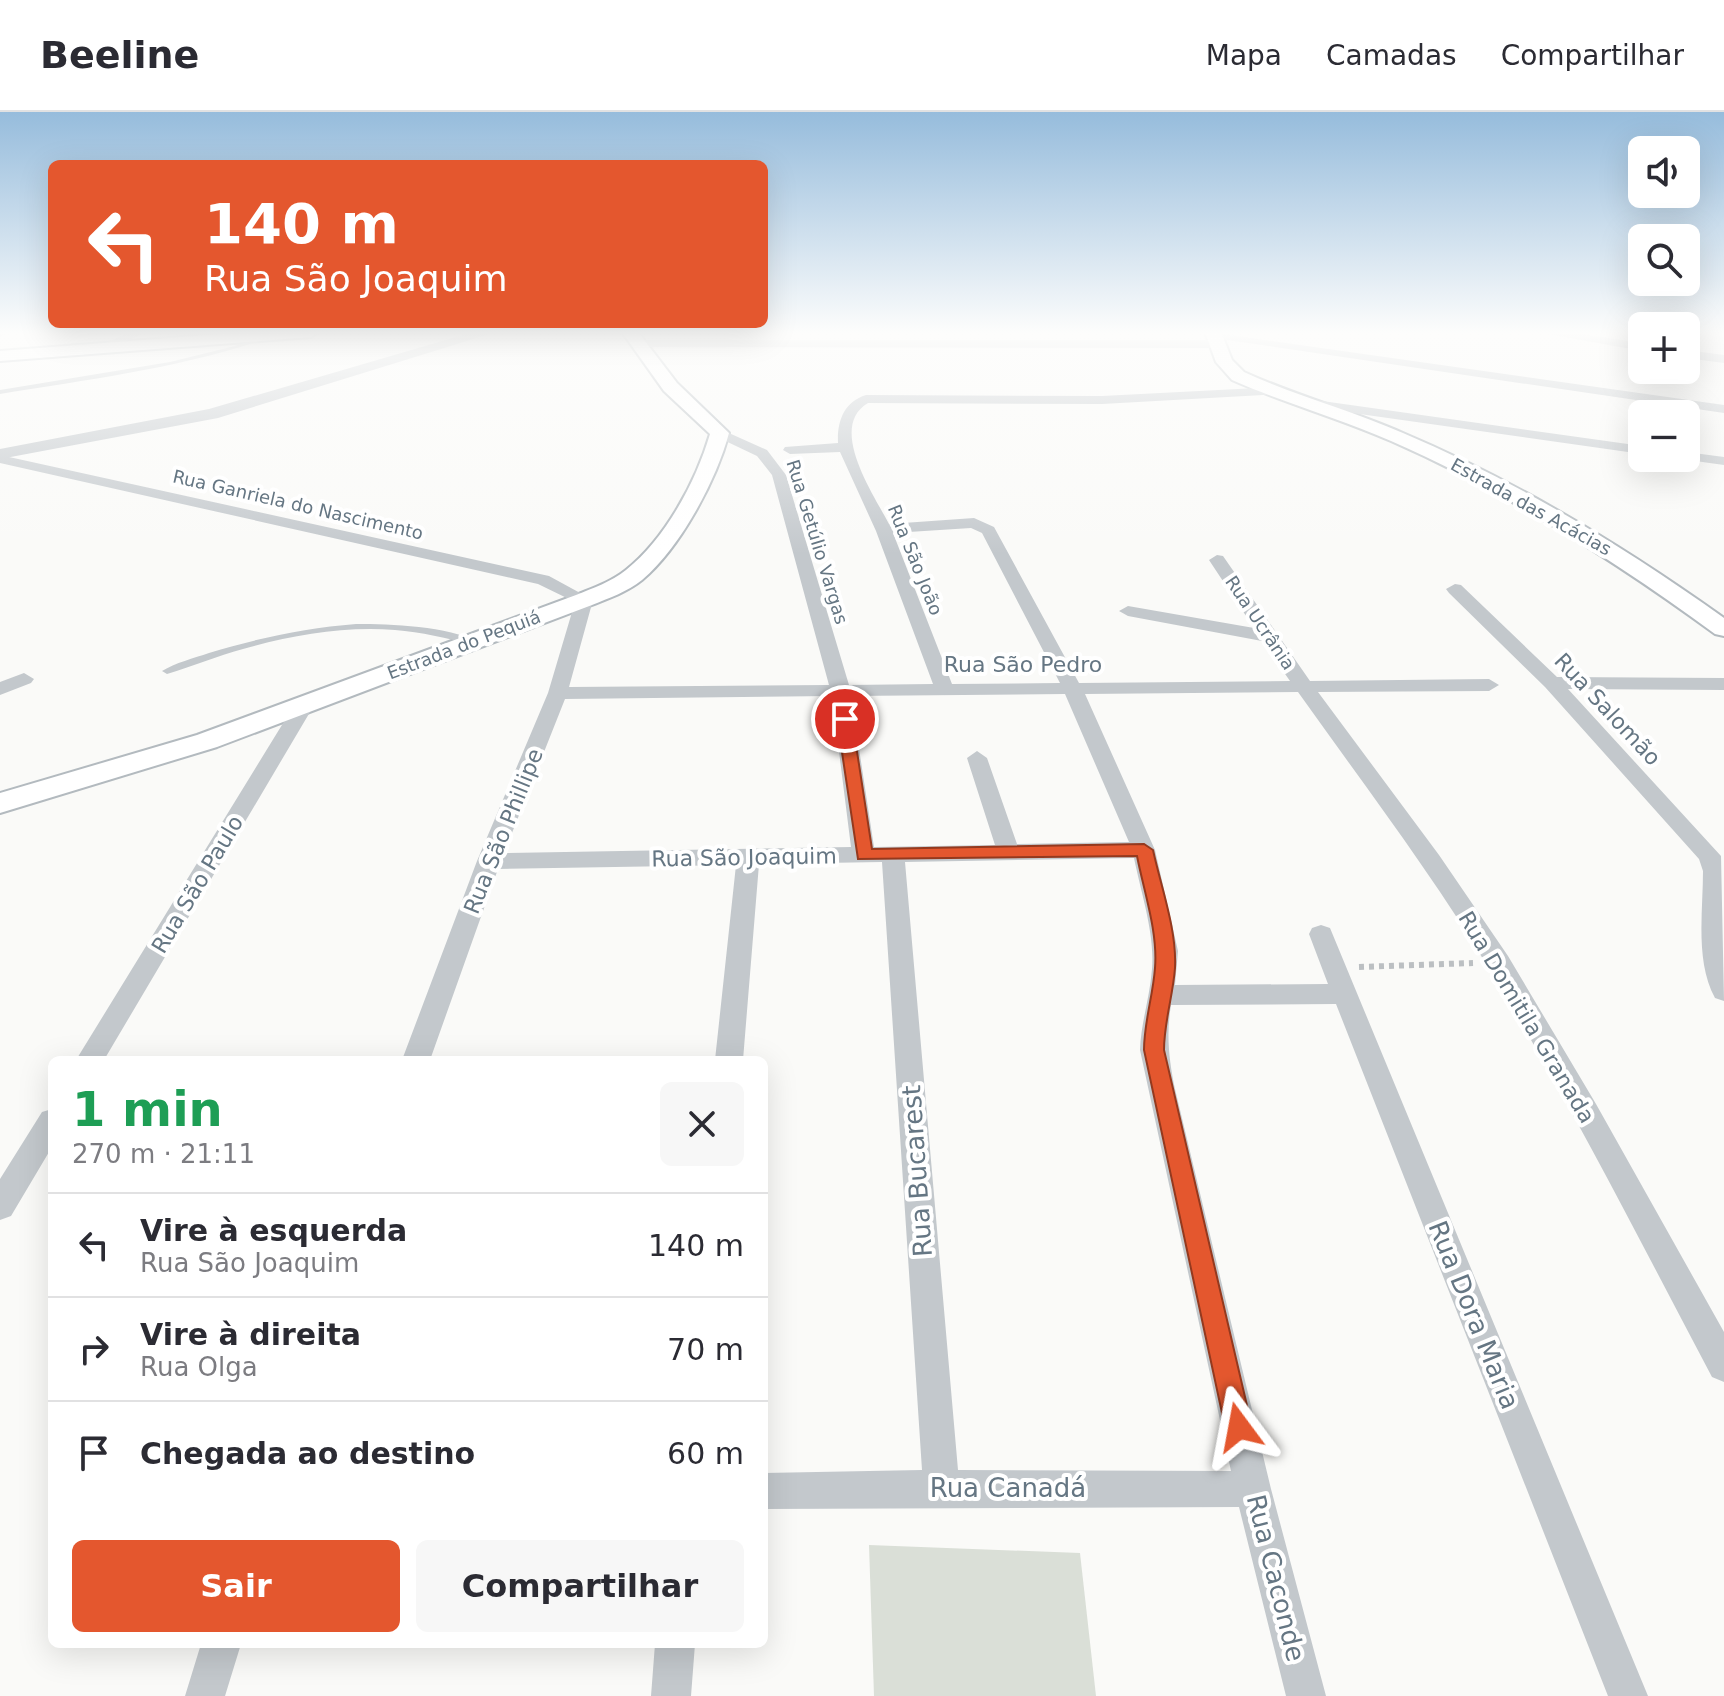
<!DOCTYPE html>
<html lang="pt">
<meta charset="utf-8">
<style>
:root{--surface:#fff;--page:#f7f7f7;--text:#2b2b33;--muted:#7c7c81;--line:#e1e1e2;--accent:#e4572e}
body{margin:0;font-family:"DejaVu Sans",sans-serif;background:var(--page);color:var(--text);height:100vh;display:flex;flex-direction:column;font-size:30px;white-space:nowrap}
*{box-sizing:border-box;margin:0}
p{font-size:26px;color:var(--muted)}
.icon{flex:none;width:44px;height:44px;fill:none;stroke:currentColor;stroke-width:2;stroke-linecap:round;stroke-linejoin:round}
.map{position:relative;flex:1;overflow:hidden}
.details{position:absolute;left:48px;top:944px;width:720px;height:592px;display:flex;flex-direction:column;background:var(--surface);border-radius:12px;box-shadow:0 8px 32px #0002}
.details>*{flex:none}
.guide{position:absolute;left:48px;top:48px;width:720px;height:168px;border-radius:12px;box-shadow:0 8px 32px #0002;background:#e4572e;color:#fff;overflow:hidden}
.fabs{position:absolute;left:1628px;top:24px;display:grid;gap:16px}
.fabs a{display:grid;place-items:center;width:72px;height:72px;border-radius:12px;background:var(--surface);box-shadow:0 8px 32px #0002;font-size:40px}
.pin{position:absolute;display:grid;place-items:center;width:68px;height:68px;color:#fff;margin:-34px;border:4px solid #fff;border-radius:50%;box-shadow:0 2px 8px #0007}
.me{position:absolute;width:88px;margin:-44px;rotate:347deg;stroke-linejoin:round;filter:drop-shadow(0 0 6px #0008)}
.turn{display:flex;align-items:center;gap:28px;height:168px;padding:0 24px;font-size:36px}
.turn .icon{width:104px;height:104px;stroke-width:2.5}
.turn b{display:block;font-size:56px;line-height:68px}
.round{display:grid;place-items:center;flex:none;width:84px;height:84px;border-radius:12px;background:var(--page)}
.headline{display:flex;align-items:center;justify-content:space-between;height:136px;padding:0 24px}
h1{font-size:48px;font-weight:800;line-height:60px;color:#1e9e55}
.primary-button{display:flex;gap:16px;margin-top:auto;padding:16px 24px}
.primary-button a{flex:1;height:92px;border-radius:12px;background:var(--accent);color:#fff;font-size:32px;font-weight:800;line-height:92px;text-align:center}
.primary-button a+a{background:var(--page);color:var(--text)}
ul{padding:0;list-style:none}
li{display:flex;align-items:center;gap:24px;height:104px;padding:0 24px;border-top:2px solid var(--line)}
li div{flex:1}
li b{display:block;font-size:30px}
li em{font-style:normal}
header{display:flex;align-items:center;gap:48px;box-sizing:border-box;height:112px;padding:0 40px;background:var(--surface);border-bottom:2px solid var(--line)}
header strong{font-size:38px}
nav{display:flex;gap:44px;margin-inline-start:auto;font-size:28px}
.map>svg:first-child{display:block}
.green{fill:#dadfd7}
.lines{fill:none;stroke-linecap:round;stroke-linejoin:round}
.secondary-casing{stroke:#b3babf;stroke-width:4}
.path{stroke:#bbbfc2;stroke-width:6;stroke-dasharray:5 5;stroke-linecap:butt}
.service{fill:#c3c8cc;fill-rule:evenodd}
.minor{fill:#c3c8cc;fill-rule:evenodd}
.tertiary{fill:#c3c8cc;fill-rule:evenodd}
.secondary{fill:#fff;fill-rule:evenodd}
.route{fill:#e4572e;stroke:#94391e;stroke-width:2}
.labels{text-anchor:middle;stroke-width:8;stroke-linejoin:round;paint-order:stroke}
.far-street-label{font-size:18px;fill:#657683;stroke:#fff}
.street-label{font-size:22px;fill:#657683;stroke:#fff}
.near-street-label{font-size:26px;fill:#657683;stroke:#fff}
</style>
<header>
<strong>Beeline</strong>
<nav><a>Mapa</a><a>Camadas</a><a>Compartilhar</a></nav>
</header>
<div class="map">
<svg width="1724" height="1584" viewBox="0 0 1724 1584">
<rect width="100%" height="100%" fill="#fafaf8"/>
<path class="green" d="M869 1433 1080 1441 1096 1584H874Z"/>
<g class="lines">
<g class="secondary-casing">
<path id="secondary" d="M247 220H319L311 225 0 249V239Z
M622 220H638L677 271 729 321C716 369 680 436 642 468 627 480 609 486 592 493L217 635 0 701V681L197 623 576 483C593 476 611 470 626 458 665 427 696 370 710 322L664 279Z
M1205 220H1221L1232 248 1244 260C1296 284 1351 298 1403 321 1517 369 1623 434 1724 506V524L1715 522C1614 448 1507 380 1391 329 1339 306 1284 291 1232 268L1216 250Z"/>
</g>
<path class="path" d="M1359 855 1473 851"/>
<path class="service" d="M269 222 271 225C183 256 92 267 0 282V278L170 250 235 234Z
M356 512C391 512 448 514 478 530L473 533C447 526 421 520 395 518 344 514 292 523 243 537 217 544 193 554 167 562L162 559C175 551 194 546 209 541 258 526 306 516 356 512Z"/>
<path class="minor" d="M0 220H10L0 225Z
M130 220H147L100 241 90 238Z
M1209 220 1724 293V301L1214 226 1210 224Z
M1537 220H1568L1642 231V239Z
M638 228H1217L1223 232 1217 236 634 235 632 232Z
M1686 238 1724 243V251L1686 246Z
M1275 275 1280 276V282L1102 292 868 291C827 315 874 383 889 412L974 406 994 415 1079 571 1290 569 1262 529 1128 504 1119 499 1128 494 1254 516 1209 448 1217 443 1223 444 1310 569 1489 567 1499 573 1489 579 1318 580 1439 743 1508 844 1596 992 1724 1220V1270L1712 1265C1640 1129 1571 992 1491 860 1433 763 1364 673 1298 580L1085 582 1155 738 1178 839 1175 873 1328 872 1309 822 1312 816 1321 813 1330 816 1648 1584H1608L1336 892 1171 893C1166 923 1169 948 1175 977L1271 1377 1326 1584H1286L1239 1395 764 1397V1361L922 1358 882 750 759 752 743 948H715L736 753 498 757 430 948H402L477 749 548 581 575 490 538 472 0 351V343L549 464 593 488 569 575 829 573 772 363 757 344 715 324 713 321 720 317 767 338 786 363 849 573 933 572 876 419 840 340 790 342 783 338 785 335 838 331C837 309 844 290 866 283L1102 284ZM971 416 982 421 1060 571 952 572 893 421ZM1065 582 1129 730 1017 732 987 646 977 639 967 646 995 733 874 735 851 584ZM832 584 851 735 504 741 565 587ZM1134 746C1141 781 1155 822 1152 857 1150 885 1141 910 1140 938L1231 1359 958 1358 905 750Z
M1308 287 1642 334V342L1303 294 1301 291Z
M1686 340 1724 345V353L1681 347 1686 346Z
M1455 472 1461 473 1557 565 1724 566V578L1568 577 1721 744 1724 889 1715 886C1695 849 1703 800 1703 759L1699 747 1545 575 1449 481 1446 477Z
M24 561 34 567 31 571 0 583V570Z
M303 589 313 595 104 948H76L293 595Z
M52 997V1035L11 1104 0 1108V1067L42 1000Z
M201 1532H241L225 1584H185Z
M655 1532H695L691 1584H651Z"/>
<path class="tertiary" d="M473 220H496L218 306 0 347V337L209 297Z"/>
<use href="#secondary" class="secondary"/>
</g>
<linearGradient id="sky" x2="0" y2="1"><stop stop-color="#96bcdc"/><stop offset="0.5" stop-color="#fdfdfc"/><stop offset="1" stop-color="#fdfdfc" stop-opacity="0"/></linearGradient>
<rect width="1724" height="442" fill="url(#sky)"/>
<path class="route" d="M845 602 852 607 872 737 1144 732 1153 738C1161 775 1177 818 1175 856 1173 884 1164 910 1164 938L1252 1315 1248 1325 1239 1329 1229 1325 1225 1315 1144 938C1144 910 1153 884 1155 856 1158 820 1144 780 1137 744L858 747 837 607Z"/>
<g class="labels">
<g class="far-street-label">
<text transform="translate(298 393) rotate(13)" y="6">Rua Ganriela do Nascimento</text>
<text transform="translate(1531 395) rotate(29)" y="6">Estrada das Acácias</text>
<text transform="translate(817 430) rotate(73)" y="6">Rua Getúlio Vargas</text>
<text transform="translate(915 448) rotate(68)" y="6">Rua São João</text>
<text transform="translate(1260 511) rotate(56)" y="6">Rua Ucrânia</text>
<text transform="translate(464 533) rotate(-21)" y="6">Estrada do Pequiá</text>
</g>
<g class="street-label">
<text x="1023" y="560">Rua São Pedro</text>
<text transform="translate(1608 597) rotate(47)" y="8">Rua Salomão</text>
<text transform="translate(503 719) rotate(-68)" y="8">Rua São Phillipe</text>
<text transform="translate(744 745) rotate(-1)" y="8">Rua São Joaquim</text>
<text transform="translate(197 772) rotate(-59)" y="8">Rua São Paulo</text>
<text transform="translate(1527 905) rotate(59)" y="8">Rua Domitila Granada</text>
</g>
<g class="near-street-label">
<text transform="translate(917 1059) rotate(-94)" y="9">Rua Bucarest</text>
<text transform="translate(1474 1203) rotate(68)" y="9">Rua Dora Maria</text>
<text x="1008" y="1385">Rua Canadá</text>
<text transform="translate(1276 1466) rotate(76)" y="9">Rua Caconde</text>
</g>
</g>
</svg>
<div class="fabs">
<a><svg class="icon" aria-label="sound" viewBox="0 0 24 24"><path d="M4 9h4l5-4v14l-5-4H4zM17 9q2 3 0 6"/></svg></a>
<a><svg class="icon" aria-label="search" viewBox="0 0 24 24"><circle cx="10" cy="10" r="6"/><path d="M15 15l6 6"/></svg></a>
<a>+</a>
<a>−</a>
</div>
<div class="pin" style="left:845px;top:607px;background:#d93025"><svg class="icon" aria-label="arrive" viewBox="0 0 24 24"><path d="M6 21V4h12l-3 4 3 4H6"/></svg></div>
<svg class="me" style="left:1239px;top:1315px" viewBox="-20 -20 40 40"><path d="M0-17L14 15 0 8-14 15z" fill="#e4572e" stroke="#fff" stroke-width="4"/></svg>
<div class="guide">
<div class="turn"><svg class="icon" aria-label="left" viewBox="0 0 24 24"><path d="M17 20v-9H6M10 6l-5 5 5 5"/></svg><div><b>140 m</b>Rua São Joaquim</div></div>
</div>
<section class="details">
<div class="headline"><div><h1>1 min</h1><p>270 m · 21:11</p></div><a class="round"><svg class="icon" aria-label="close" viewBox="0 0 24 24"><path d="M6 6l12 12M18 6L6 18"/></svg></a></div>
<ul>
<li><svg class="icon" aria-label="left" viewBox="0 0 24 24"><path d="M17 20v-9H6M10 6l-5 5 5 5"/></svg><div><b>Vire à esquerda</b><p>Rua São Joaquim</p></div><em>140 m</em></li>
<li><svg class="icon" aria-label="right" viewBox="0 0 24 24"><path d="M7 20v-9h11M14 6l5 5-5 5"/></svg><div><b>Vire à direita</b><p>Rua Olga</p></div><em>70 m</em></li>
<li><svg class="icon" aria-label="arrive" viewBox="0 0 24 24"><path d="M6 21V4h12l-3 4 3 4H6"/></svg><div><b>Chegada ao destino</b></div><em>60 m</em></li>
</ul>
<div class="primary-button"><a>Sair</a><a>Compartilhar</a></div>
</section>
</div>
